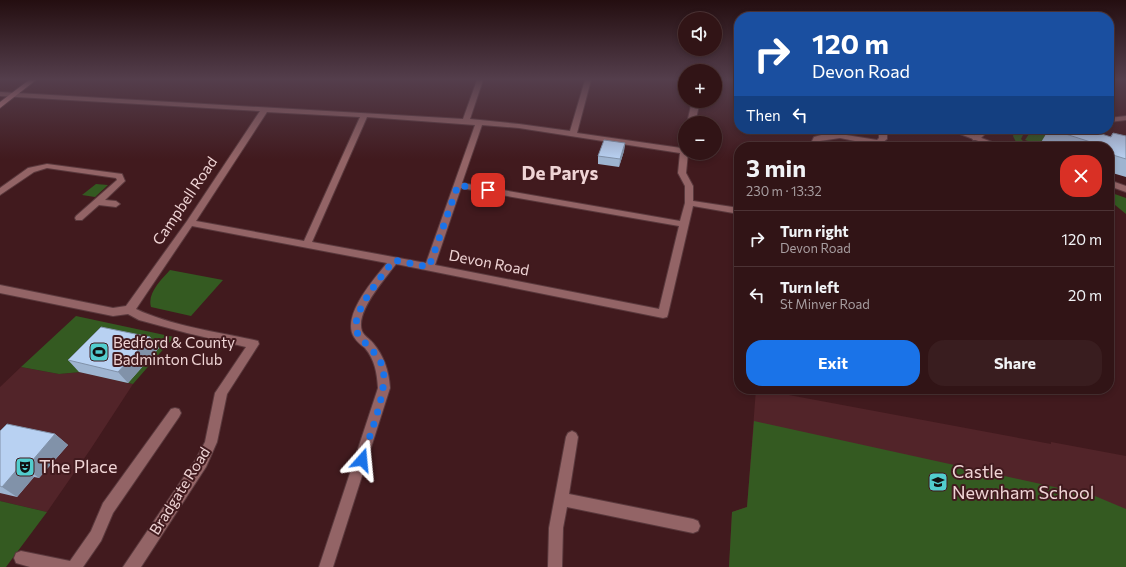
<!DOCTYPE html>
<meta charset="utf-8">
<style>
:root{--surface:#311416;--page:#391d1f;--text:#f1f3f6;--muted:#a89ea1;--line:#4c3335;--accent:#1a73e8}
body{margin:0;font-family:Commissioner,sans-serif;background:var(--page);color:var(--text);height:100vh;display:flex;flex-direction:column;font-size:15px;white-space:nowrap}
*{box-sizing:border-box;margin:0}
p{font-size:13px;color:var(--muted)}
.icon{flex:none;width:22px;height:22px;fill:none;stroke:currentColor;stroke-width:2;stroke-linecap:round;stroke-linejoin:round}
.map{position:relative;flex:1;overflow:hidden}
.sheet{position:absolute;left:734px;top:142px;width:380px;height:252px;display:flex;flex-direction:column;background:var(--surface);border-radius:16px;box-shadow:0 2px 6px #0003,0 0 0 1px var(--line)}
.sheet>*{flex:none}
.banner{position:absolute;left:734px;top:12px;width:380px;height:122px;border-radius:16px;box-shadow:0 2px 6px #0003,0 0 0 1px var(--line);background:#1a4fa0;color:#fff;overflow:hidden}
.controls{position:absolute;left:678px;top:12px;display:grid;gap:8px}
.controls a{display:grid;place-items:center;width:44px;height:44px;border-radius:50%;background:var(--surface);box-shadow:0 2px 6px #0003,0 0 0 1px var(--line);font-size:20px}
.pin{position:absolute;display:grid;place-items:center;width:34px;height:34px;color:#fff;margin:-17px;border-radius:8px;box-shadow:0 2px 6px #0006}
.me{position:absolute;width:44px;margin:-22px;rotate:18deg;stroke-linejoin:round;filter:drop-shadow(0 0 3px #0008)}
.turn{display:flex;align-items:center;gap:14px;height:84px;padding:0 12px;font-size:18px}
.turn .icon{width:52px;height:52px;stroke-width:2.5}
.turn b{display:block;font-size:28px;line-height:34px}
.then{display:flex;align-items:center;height:38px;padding:0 12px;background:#0003;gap:8px;font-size:15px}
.round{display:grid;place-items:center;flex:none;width:42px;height:42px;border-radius:16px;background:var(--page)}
.summary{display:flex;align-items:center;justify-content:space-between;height:68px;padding:0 12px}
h1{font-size:24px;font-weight:700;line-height:30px}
.cta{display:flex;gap:8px;margin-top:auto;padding:8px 12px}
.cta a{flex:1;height:46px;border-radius:16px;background:var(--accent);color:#fff;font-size:16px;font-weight:700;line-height:46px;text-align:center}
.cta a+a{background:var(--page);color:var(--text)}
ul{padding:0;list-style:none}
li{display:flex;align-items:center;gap:12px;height:56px;padding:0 12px;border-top:1px solid var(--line)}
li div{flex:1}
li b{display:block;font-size:15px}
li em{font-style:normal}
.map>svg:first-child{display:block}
.built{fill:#522429}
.green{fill:#345a21}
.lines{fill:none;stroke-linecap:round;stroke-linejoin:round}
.street-casing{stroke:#5a393d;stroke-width:2}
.secondary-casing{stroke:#5a393d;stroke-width:2}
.primary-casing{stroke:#5a393d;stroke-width:2}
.street{fill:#936466;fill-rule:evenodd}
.secondary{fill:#936466;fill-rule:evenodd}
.primary{fill:#ce8a8d;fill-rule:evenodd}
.wall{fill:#9eb4d0}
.shaded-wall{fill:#8192a9}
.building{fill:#b8d1f2;stroke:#8192a9}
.route{stroke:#1a73e8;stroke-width:7;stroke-dasharray:0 12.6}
.labels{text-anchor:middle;stroke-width:4;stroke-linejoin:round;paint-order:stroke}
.street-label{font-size:15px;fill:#efd4d5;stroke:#411a1e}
.poi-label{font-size:15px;fill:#efd4d5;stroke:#411a1e;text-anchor:start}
.near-poi-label{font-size:18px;fill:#efd4d5;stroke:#411a1e;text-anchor:start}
.district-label{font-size:19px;font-weight:bold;fill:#efd4d5;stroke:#411a1e}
</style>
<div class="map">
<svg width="1126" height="567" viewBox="0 0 1126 567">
<rect width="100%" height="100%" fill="#411a1e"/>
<path class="built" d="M21 367 59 374 81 372 133 384 90 450 47 512 0 501V387Z
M756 389 1051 444V442L1126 456V567H729L732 512 747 507Z"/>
<path class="green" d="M1051 130 1046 134 1040 145 1025 140 1031 131Z
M1025 131 1021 139 1024 142 1038 147H1025L1015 144 1016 142 1013 136 1014 132Z
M96 184 108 185 95 197 82 195Z
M1109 192 1126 198V214L1109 200Z
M170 270 223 280 191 316 151 307C147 293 161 280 170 270Z
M76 316 174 337 133 384 81 372 59 374 21 367Z
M754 421 1095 496 1126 509V567H729L732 512 747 507Z
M0 501 47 512 6 567H0Z"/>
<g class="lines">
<g class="street-casing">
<path id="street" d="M477 80H483L470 119 519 124 570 131 585 80H591L577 133 681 148 682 145H685V153H688L686 173 693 186V201L739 208V214L693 206 668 314 667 317 663 318 396 264C385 279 355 312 362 331 364 336 370 339 373 343 384 356 389 371 390 388L333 567H319L378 388C377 373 375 360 365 348 361 345 357 342 354 337 341 316 374 279 387 263L192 226 136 309C169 325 217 332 254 340L258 341 259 344 227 394 217 442 206 467 141 567H123L196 459 205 442 215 393 246 347 187 333 139 320 128 314 113 316 0 293V285L113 308 126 306 187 221 260 111 0 96V92L463 119ZM267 112 360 117 304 241 196 221ZM367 117 475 125 426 263 312 242ZM482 125 519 128 680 153 678 173 685 186V203L680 221 462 183ZM461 188 679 226 659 309 435 265Z
M692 101H700L695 123H687Z
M1126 116V120L1109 122V118Z
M879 129H887V139L881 144H870L840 138 820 141 817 147H809L814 137 825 134H840L877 140 879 138Z
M980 129H993L986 133 979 140H973L972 138Z
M47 164 122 174 125 181 105 200 116 201 120 204 116 207 99 205 82 220H76L75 218 76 216 117 180 116 178 47 168 34 172 0 195V188L28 168Z
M175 408 179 409 181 413 179 417 113 513 101 541 83 567H30L16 563 14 558 16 553 21 551 70 561 91 531 103 503 171 409Z
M572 431 576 433 578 437 569 494 693 519 698 521 700 526 698 531 693 533 567 507 563 528 562 567H548L549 528 566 437 568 433Z"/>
</g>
<g class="secondary-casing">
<path id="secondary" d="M947 129H958L1005 147H994Z
M1109 180 1126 186V192L1109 186Z"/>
</g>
<g class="primary-casing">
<path id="primary" d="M29 80H36L0 108V102Z"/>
</g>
<use href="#street" class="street"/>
<use href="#secondary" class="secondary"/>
<use href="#primary" class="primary"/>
</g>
<path class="wall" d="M1049 129H1086L1110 137 1113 133 1126 136V177L1109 172V147H1051L1040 144Z
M625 143 624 151 619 167 598 164V156Z
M150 337 159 348 128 383 79 372 68 360Z
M0 431 55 434 68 445 39 478 34 477 17 497 0 493Z"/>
<path class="shaded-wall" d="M625 143 624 151 619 167 620 159Z
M150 337 159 348 128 383 118 372Z
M55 434 68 445 39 478 26 468Z
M20 466 34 477 17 497 2 487Z"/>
<path class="building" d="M1050 129H1086L1111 137 1113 133 1126 136V159L1113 155 1114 152 1109 150V147H1099L1100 145Z
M604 140 625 143 620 159 598 156Z
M101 327 150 337 118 372 68 360Z
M7 424 55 434 26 468 20 466 2 487 0 486V431Z"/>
<linearGradient id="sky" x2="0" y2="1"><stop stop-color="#240e10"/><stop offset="0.5" stop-color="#543e4c"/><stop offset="1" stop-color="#543e4c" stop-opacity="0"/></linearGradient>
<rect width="1126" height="159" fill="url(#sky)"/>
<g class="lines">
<path class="route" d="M362 460C369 436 388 392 383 368 379 354 366 346 358 334 347 316 383 275 394 260L429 267 458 185 488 190"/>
</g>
<defs>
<g id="stadium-square" transform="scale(1)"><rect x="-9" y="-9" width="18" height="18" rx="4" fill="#52cdce" stroke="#411a1e"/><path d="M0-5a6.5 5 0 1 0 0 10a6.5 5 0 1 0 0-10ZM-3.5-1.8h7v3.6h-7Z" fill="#111"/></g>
<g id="theatre-square" transform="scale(1)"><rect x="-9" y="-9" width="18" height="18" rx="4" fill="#52cdce" stroke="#411a1e"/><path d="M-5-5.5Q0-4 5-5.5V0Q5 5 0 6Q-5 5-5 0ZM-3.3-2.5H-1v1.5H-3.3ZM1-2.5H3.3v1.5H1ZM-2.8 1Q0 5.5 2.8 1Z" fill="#111"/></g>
<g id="school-square" transform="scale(1)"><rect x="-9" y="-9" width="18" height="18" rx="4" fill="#52cdce" stroke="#411a1e"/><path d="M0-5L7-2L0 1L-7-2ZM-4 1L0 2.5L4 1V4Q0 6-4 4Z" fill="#111"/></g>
</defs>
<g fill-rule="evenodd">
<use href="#stadium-square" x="99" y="352"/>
<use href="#theatre-square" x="25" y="467"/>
<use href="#school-square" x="938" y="482"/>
</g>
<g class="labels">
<g class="street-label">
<text transform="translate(185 201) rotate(-56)" y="5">Campbell Road</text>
<text transform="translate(489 263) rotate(11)" y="5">Devon Road</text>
<text transform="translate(180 491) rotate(-58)" y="5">Bradgate Road</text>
</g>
<g class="poi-label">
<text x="113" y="348">Bedford &amp; County<tspan x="113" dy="17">Badminton Club</tspan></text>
</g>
<g class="near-poi-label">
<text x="39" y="473">The Place</text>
<text x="952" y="478">Castle<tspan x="952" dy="21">Newnham School</tspan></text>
</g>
<g class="district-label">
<text x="560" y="180">De Parys</text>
</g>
</g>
</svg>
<div class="controls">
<a><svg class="icon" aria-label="sound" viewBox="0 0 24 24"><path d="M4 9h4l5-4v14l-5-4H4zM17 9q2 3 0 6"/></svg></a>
<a>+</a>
<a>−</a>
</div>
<div class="pin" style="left:488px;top:190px;background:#d93025"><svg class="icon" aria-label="arrive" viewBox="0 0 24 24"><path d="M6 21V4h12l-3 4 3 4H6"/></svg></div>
<svg class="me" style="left:362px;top:460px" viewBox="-20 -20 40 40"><path d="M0-17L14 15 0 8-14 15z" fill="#1a73e8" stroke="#fff" stroke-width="4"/></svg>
<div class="banner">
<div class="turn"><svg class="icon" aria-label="right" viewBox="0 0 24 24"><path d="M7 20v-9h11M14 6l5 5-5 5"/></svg><div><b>120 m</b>Devon Road</div></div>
<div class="then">Then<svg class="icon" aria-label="left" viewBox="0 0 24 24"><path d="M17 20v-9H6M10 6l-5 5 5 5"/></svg></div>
</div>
<section class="sheet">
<div class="summary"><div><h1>3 min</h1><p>230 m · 13:32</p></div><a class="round" style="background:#d93025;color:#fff"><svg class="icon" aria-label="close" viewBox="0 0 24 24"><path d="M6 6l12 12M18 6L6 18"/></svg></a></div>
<ul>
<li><svg class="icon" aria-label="right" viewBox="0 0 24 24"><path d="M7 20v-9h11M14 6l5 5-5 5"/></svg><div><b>Turn right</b><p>Devon Road</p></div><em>120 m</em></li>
<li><svg class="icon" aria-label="left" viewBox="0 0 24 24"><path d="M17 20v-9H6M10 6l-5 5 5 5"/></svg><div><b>Turn left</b><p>St Minver Road</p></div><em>20 m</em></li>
</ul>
<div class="cta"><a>Exit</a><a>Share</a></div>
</section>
</div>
